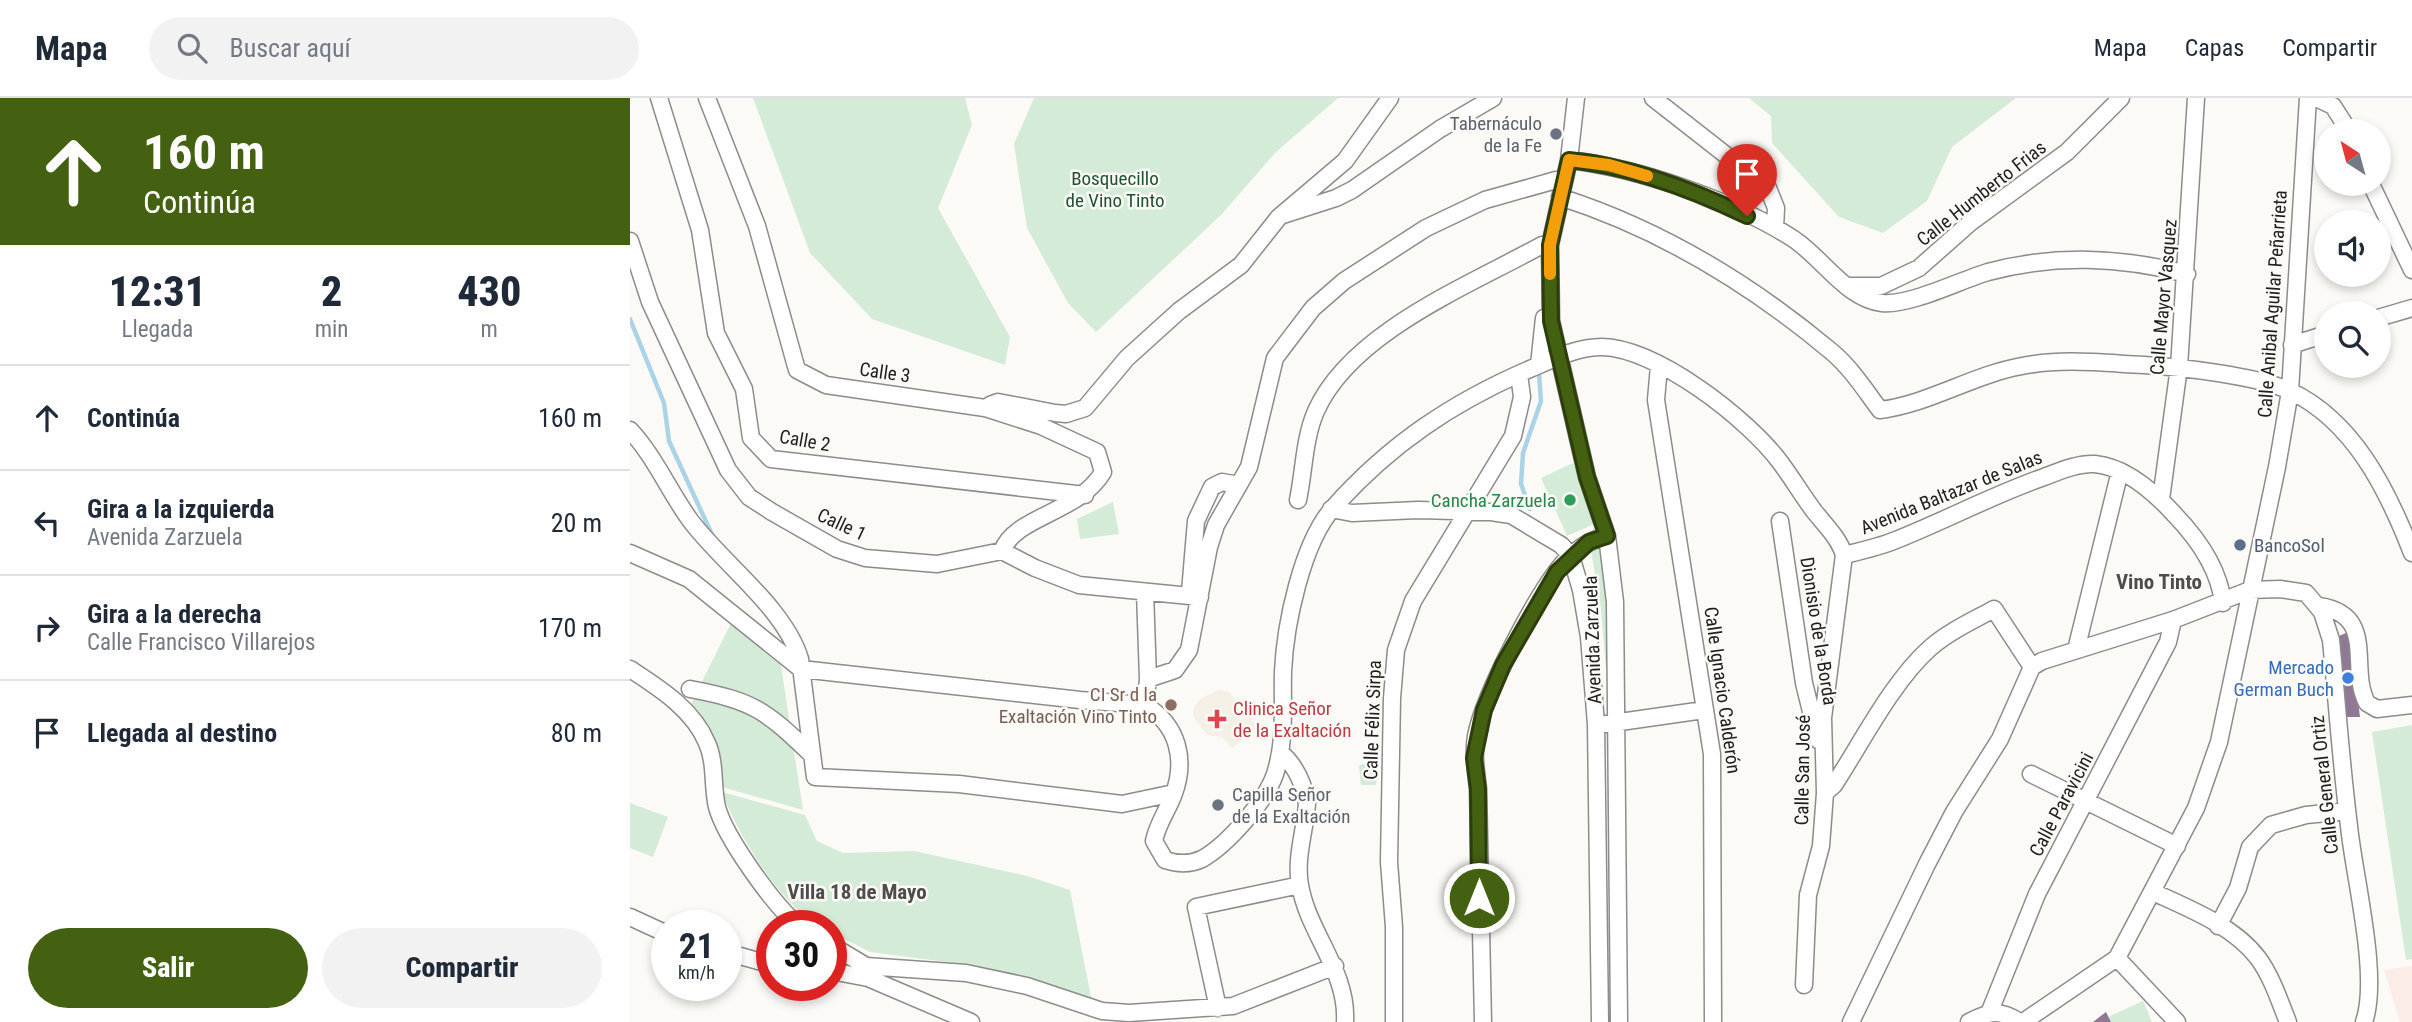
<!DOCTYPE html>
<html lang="es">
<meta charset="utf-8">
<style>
:root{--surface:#fff;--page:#f2f2f3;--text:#1f2937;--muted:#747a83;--line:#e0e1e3;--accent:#446011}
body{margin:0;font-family:"Roboto Condensed",sans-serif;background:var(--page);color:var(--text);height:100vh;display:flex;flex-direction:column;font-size:26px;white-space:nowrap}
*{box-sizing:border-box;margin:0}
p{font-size:23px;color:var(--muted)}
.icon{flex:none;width:38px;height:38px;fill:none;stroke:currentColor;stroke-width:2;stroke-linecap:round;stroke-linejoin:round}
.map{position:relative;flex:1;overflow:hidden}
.panel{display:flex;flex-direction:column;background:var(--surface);width:630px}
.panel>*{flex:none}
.top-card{background:#446011;color:#fff;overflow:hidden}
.needle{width:46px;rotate:324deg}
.controls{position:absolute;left:1684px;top:21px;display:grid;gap:14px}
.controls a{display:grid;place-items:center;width:77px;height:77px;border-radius:50%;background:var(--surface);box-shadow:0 4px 10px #0003;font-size:35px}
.speed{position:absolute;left:21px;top:812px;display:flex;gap:14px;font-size:35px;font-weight:700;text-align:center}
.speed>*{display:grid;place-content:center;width:91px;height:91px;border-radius:50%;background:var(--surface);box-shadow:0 4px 10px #0003;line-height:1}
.speed small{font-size:18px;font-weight:400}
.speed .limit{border:10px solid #d22;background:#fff;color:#111}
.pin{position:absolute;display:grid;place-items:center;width:60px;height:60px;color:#fff;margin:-72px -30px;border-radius:50% 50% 50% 0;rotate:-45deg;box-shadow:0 0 7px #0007}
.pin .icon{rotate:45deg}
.me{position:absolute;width:77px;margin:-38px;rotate:0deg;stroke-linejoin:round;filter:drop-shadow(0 0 5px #0008)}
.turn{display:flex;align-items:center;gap:24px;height:147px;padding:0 28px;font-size:32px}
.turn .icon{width:91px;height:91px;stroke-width:2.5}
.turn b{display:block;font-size:49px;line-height:60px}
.eta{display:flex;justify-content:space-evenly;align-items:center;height:119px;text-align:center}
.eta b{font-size:42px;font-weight:800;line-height:49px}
.button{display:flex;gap:14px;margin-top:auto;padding:14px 28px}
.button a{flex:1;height:80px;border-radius:42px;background:var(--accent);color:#fff;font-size:28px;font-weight:800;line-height:80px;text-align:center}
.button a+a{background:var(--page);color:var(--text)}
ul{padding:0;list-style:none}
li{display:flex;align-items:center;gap:21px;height:105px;padding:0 28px;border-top:2px solid var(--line)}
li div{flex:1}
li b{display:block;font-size:26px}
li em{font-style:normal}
header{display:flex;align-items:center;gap:42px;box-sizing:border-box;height:98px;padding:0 35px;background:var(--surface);border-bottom:2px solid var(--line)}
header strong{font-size:33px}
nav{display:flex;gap:38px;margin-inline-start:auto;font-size:24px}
.search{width:490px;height:63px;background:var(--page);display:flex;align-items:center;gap:18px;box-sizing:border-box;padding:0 24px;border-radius:38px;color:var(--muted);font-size:26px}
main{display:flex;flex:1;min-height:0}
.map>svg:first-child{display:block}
.built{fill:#f4f0e5}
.education{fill:#fcece8}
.green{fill:#d4ebd8}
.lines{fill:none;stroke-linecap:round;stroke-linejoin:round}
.stream{stroke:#abd3e7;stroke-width:4.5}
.building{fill:#917895}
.minor-casing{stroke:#8e8c8a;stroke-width:19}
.minor{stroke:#fff;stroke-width:16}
.route-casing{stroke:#2c3e0b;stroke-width:18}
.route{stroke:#446011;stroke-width:12}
.slow{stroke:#f59e0b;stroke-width:12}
.worship-dot{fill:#6b7280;stroke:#fbfaf6;stroke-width:2.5}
.leisure-dot{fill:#2e9e5b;stroke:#fbfaf6;stroke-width:2.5}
.service-dot{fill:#5c6f8a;stroke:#fbfaf6;stroke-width:2.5}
.shop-dot{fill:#3f7fe0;stroke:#fbfaf6;stroke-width:2.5}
.education-dot{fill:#8d6e63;stroke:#fbfaf6;stroke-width:2.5}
.health-dot{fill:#e0444e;stroke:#fbfaf6;stroke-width:2.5}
.labels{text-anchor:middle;stroke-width:5;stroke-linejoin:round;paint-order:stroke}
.worship-label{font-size:19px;fill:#5b616d;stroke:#fbfaf6;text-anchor:end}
.park-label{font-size:19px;fill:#1f522e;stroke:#fbfaf6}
.street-label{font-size:19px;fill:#1e1e1d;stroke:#fbfaf6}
.leisure-label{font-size:19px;fill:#27864d;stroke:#fbfaf6;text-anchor:end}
.service-label{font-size:19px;fill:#4e5e75;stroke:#fbfaf6;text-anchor:start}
.shop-label{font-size:19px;fill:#366cbe;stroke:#fbfaf6;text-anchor:end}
.education-label{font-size:19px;fill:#785e54;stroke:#fbfaf6;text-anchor:end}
.health-label{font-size:19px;fill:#be3a42;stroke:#fbfaf6;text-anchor:start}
.neighbourhood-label{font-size:21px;font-weight:bold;fill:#4e4d4b;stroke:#fbfaf6}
</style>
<header>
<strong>Mapa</strong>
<div class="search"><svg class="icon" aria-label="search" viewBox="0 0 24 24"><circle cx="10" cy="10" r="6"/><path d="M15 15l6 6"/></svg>Buscar aquí</div>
<nav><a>Mapa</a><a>Capas</a><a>Compartir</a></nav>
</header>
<main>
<section class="panel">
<div class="top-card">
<div class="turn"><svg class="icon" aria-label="ahead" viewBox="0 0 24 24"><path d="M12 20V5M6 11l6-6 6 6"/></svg><div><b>160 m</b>Continúa</div></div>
</div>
<div class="eta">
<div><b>12:31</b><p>Llegada</p></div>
<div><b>2</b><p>min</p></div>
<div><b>430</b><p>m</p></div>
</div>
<ul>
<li><svg class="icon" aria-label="ahead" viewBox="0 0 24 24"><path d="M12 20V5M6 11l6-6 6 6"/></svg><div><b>Continúa</b></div><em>160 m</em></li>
<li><svg class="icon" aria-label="left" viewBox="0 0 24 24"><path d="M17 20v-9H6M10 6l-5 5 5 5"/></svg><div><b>Gira a la izquierda</b><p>Avenida Zarzuela</p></div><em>20 m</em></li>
<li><svg class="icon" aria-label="right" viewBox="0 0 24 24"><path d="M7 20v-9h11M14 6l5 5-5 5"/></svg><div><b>Gira a la derecha</b><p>Calle Francisco Villarejos</p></div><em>170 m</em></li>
<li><svg class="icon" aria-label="arrive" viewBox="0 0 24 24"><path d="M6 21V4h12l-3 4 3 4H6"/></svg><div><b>Llegada al destino</b></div><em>80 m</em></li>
</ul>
<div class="button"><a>Salir</a><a>Compartir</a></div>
</section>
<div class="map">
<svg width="1782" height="924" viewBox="0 0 1782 924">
<rect width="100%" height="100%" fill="#fbfaf6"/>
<path class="built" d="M588 592 599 594 607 605 610 622 621 619 627 631 602 650 591 639 577 637 563 618 564 610 570 601Z"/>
<path class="education" d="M1782 868V924H1770L1754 872Z"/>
<path class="green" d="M123 0H335L342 27 308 110 380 239 375 267 242 221 180 155Z
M404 0H708L646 54 591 117 466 234 438 205 397 130 384 46Z
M1119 0H1386L1322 49 1297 103 1253 135 1209 119 1142 45 1141 18Z
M943 365 969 424 937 438 911 380Z
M483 404 489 436 450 441 447 421Z
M967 447 974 448 982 470 979 609 971 512 961 453Z
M105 517 148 548 173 712 92 689 60 608Z
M1782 627V861L1776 862 1742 634Z
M749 663 746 687H731L729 667Z
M92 694 175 717 187 743 213 755 284 753 397 778 440 792 462 904 408 883 332 866 240 854 201 834V828C159 827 105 731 92 694Z
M0 705 38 719 23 759 0 750Z
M1513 903 1522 924H1481L1478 919Z"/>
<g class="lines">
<path class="stream" d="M0 221 34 305 39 343 84 441
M900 411 891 386 893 355 911 303 909 275"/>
</g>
<path class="building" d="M1716 535 1720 540 1730 619H1714L1709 538Z
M1476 914 1481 924H1463Z"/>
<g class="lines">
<g class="minor-casing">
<path id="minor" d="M29 0 70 132 86 235 114 291 121 340 141 361 455 397
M77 0 127 128 167 272 196 287 355 310 411 328 467 354 473 374C449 415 385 418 372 453
M946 0 939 62 920 147 921 223 957 379 977 438 985 504 989 924
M1023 0 1138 90 1146 110 1145 130
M1686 0 1703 8 1719 33
M939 62C1008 70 1104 103 1162 140 1191 158 1216 201 1252 205 1279 208 1331 182 1358 174 1426 156 1490 159 1557 176
M1741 86 1782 172
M930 99C1030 131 1122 187 1202 254 1221 270 1235 292 1250 312 1299 306 1342 277 1392 268 1432 260 1473 265 1514 267 1550 269 1628 278 1660 293 1724 323 1758 393 1782 455
M653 117 706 100 722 92 810 31 863 0
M0 143 20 204 98 372 119 399 142 414 207 451 235 460 307 466 372 453 405 470 449 487 570 499
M1219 188H1251L1289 170 1341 124 1437 54 1491 0
M1748 220 1782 210
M1662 247 1696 236
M909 267 914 220
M1029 268 1026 302 1082 656 1083 924
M360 307 368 304 425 315 436 316 455 310 497 260 549 213 611 167 649 119 715 63 760 0
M0 332C25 359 39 393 60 422 92 465 155 510 170 561L185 679 329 686 492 706 544 695
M1531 401 1549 269 1566 0
M668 402C674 374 674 340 686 313 721 234 840 187 912 147H920
M701 411 722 415 788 412 861 414 881 417 931 447 941 458 951 492 959 539 966 626 970 924
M1150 423 1174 585 1188 642
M0 455 59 481 171 571 450 602 515 607C548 627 557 662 543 698 537 713 527 727 524 743L535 762C547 766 559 767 572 761 597 747 636 703 645 676 656 642 652 608 653 574 655 527 672 445 703 410 760 346 823 304 900 271 923 261 947 249 972 249 1027 250 1118 321 1150 364 1162 380 1172 397 1184 413 1195 427 1209 440 1214 457L1193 620 1195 695 1191 748 1178 797 1174 887
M1214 457C1231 453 1249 449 1266 442 1316 422 1363 397 1414 379 1430 373 1448 365 1465 366 1496 369 1525 395 1545 417 1568 441 1589 470 1593 505
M515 494 518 581 515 607
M560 494 566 423 582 389 592 384 609 387
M1689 508C1748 517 1718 570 1737 605L1747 611 1782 607
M1446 552 1490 373
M0 571C29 590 63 611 77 645 86 665 82 688 87 709 95 739 144 808 169 828
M518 581 545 572 559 552 579 449 586 427 619 369 645 260 683 210 714 183 796 130 855 102 926 82 934 83
M60 591C124 603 135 612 181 656
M976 626 1074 612
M650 654C665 667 674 686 677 706 675 732 665 761 670 787 678 835 718 873 715 924
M1401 676 1547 748
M1195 695 1204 687C1232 644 1262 584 1300 550 1318 534 1342 523 1364 511L1402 569
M1523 794C1558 810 1604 828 1628 860 1642 879 1649 902 1658 924
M0 819 37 836
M1588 828 1608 790 1620 749 1641 727 1676 717 1717 713
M201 847 236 868 239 876
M96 854 142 867
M1487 860 1547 924
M236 868 336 875 397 888 472 913 499 915 603 908 705 868
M201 873 238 880 341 924
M588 910 566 809 670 787
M1360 913 1407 796 1538 544 1543 522
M764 924V829L759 764 762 600 766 552 783 503 883 338 892 299 889 276
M853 924 848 691C846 673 843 656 846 638 854 597 908 492 936 462 947 451 962 441 977 438
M1221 924 1297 766 1324 714 1370 641 1402 569 1412 563 1543 522 1620 492 1650 491 1676 495 1692 514 1701 542C1707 604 1711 666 1719 728 1724 779 1750 878 1734 924
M1339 924C1360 913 1369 911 1390 924
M1393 924 1487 860 1566 710 1589 644 1647 369 1660 293 1678 0"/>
</g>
<use href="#minor" class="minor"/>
</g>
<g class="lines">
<g class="route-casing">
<path id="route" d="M849 800 848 691 844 660 854 612 873 567 927 474 959 444 977 438 957 379 921 223 920 147 939 62C1001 68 1061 91 1117 118"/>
</g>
<use href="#route" class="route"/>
<path class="slow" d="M920 176V147L939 62 979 67 1017 78"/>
</g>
<g class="worship-dot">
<circle cx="926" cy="36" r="7"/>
<circle cx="588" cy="707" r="7"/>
</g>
<circle class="leisure-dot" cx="940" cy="402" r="7"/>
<circle class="service-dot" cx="1610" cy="447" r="7"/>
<circle class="shop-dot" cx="1718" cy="580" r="7"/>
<circle class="education-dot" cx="541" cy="607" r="7"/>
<path class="health-dot" d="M583.5 610.5h7v7h7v7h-7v7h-7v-7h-7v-7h7z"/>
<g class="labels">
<g class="worship-label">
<text x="912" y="32">Tabernáculo<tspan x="912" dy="22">de la Fe</tspan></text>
<text x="602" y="703" text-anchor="start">Capilla Señor<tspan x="602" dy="22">de la Exaltación</tspan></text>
</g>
<g class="park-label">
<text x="485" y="87">Bosquecillo<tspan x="485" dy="22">de Vino Tinto</tspan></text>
</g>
<g class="street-label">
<text transform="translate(1351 95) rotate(-38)" y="7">Calle Humberto Frias</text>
<text transform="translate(1533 199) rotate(-85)" y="7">Calle Mayor Vasquez</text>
<text transform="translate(1642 206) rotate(-86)" y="7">Calle Anibal Aguilar Peñarrieta</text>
<text transform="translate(255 274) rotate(8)" y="7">Calle 3</text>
<text transform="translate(175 342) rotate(10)" y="7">Calle 2</text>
<text transform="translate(1321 394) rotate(-22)" y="7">Avenida Baltazar de Salas</text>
<text transform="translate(212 426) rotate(25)" y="7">Calle 1</text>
<text transform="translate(1189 533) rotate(81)" y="7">Dionisio de la Borda</text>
<text transform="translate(962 542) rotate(-92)" y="7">Avenida Zarzuela</text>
<text transform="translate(1093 592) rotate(82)" y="7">Calle Ignacio Calderón</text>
<text transform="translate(742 622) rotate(-88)" y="7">Calle Félix Sirpa</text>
<text transform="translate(1172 672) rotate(-89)" y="7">Calle San José</text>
<text transform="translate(1694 687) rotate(-96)" y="7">Calle General Ortiz</text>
<text transform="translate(1431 706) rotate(-62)" y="7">Calle Paravicini</text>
</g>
<g class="leisure-label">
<text x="926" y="409">Cancha Zarzuela</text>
</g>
<g class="service-label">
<text x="1624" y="454">BancoSol</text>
</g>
<g class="shop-label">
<text x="1704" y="576">Mercado<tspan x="1704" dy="22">German Buch</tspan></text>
</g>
<g class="education-label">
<text x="527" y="603">CI Sr d la<tspan x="527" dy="22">Exaltación Vino Tinto</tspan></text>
</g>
<g class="health-label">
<text x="603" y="617">Clinica Señor<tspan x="603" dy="22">de la Exaltación</tspan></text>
</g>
<g class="neighbourhood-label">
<text x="1529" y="491">Vino Tinto</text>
<text x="227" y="801">Villa 18 de Mayo</text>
</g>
</g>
</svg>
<div class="controls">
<a><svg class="needle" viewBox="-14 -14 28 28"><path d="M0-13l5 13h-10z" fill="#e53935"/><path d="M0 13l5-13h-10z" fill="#747a83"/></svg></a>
<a><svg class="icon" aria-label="sound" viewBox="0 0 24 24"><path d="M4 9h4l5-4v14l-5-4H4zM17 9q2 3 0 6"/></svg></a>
<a><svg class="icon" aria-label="search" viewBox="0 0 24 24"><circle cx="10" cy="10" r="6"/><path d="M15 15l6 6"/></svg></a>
</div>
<div class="speed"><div>21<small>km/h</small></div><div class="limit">30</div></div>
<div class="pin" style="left:1117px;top:118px;background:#d93025"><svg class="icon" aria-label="arrive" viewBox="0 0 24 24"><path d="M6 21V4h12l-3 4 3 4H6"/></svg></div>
<svg class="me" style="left:849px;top:800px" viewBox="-20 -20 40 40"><circle r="17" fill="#446011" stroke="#fff" stroke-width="3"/><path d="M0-11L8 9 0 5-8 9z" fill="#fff"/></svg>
</div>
</main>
